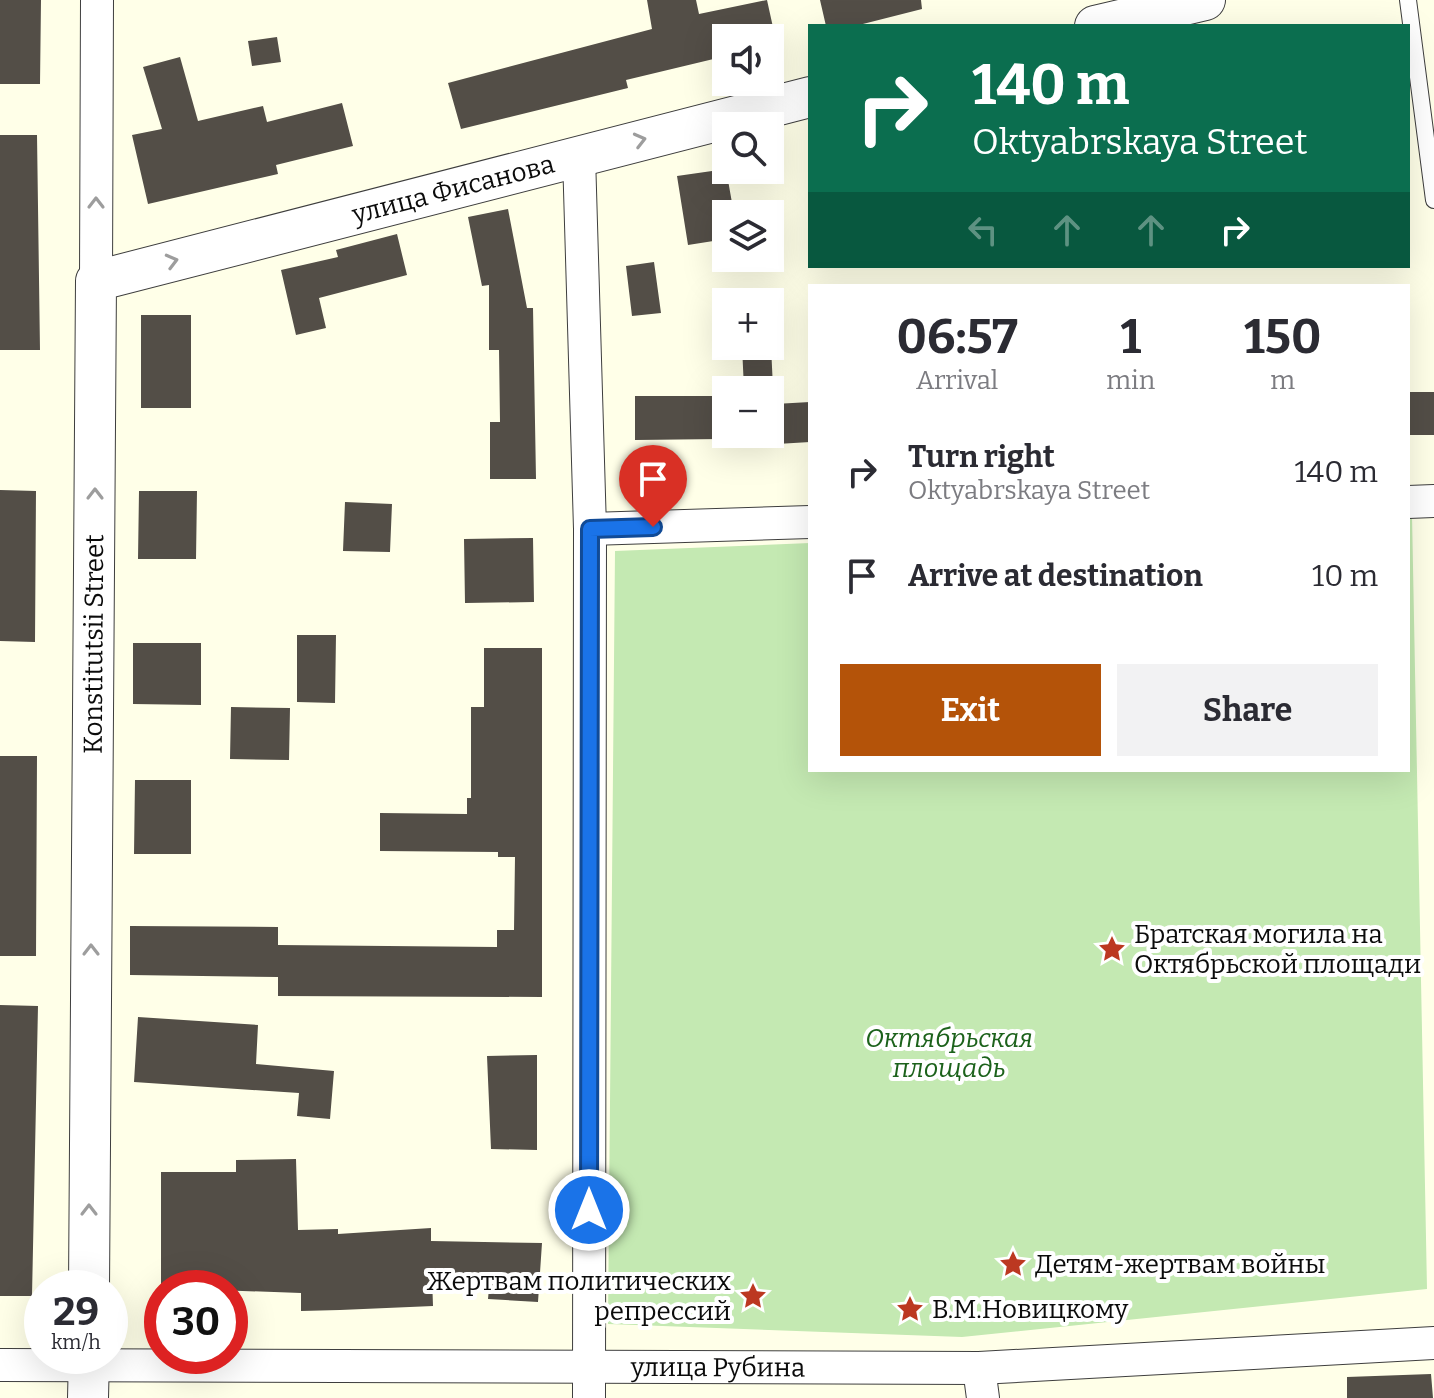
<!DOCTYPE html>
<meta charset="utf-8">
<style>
:root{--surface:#fff;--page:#f2f2f3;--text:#2b2b33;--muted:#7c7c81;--accent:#b45309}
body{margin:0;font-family:Bitter,serif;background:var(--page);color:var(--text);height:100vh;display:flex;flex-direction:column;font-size:30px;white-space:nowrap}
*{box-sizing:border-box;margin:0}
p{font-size:26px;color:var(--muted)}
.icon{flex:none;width:44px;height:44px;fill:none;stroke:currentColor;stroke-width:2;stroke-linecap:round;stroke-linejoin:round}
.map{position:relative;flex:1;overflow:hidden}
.details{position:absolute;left:808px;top:284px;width:602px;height:488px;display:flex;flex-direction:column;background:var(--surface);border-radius:0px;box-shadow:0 8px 32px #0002}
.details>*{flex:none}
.banner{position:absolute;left:808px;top:24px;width:602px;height:244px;border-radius:0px;box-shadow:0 8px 32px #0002;background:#0b6e4f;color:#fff;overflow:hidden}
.buttons{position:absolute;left:712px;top:24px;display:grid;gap:16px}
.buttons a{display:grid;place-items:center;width:72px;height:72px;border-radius:0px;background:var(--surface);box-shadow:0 8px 32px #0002;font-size:40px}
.speed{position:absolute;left:24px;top:1270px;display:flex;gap:16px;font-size:40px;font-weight:700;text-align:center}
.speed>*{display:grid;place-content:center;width:104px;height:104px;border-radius:50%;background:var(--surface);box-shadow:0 8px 32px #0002;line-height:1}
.speed small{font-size:20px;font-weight:400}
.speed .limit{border:12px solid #d22;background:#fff;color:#111}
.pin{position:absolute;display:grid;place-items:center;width:68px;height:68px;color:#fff;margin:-82px -34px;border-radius:50% 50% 50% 0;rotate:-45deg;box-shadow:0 0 8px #0007}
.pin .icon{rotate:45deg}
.me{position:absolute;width:88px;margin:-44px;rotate:0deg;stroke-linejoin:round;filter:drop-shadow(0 0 6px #0008)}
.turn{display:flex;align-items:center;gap:28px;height:168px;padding:0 32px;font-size:36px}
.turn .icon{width:104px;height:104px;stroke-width:2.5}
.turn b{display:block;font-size:56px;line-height:68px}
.lanes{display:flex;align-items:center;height:76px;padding:0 32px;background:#0003;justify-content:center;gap:40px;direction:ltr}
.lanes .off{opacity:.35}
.eta{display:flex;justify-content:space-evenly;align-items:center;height:136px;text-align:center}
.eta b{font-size:48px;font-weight:700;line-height:56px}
.button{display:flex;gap:16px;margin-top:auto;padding:16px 32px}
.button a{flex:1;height:92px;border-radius:0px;background:var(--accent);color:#fff;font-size:32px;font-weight:700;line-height:92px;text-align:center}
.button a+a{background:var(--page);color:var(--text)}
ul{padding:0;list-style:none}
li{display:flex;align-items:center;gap:24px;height:104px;padding:0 32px}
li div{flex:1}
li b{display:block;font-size:30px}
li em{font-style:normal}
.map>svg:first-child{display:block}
.park{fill:#c4e9b2}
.building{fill:#534e47}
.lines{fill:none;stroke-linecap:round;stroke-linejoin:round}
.service-casing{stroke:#3e3e3e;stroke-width:18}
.minor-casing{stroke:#3e3e3e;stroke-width:34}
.tertiary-casing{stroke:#3e3e3e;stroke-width:42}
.service{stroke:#fff;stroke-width:16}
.minor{stroke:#fff;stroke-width:32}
.tertiary{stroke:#fff;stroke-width:40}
.oneway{stroke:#9d9d9d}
.route-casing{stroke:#114b97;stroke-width:20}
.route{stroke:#1a73e8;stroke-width:14}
.labels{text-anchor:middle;stroke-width:8;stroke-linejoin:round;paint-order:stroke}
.street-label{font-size:26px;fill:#0b0b0b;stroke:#fff}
.poi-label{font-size:26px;fill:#0b0b0b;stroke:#fff;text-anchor:start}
.park-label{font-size:26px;font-style:italic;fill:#1c621b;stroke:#fff}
</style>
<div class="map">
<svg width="1434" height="1398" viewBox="0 0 1434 1398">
<rect width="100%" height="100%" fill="#ffffe8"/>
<path class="park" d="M1408 515H1412L1427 1289 962 1337 608 1324 615 551 810 543V770H1408Z"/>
<path class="building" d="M0 0H41L40 84H0Z
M647 0H696L699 14 767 0 778 50 770 52V38H726V56L626 80 628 88 461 129 448 83 652 29Z
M820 0H921L922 9 855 26H826Z
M277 37 281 62 252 66 248 41Z
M180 57 198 121 263 106 267 122 342 103 353 146 276 165 278 174 148 204 132 135 162 129 143 67Z
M0 135H37L40 350H0Z
M726 169 734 214H726V239L688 245 677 176Z
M508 209 527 308H533L536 479H490V422H500L499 350H489V285L482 286 468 217Z
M397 234 407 275 319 298 326 328 296 335 281 270 338 257 336 250Z
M654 262 661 313 632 316 626 266Z
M141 315H191V408H141Z
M742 346H771L773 388 744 389Z
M1408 392H1434V435H1408Z
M635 396H721V439L635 440Z
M810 402V442L777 444 775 404Z
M0 490 36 491 35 642 0 641Z
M139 491H197L196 559H138Z
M345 502 392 504 390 552 343 551Z
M533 538 534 602 465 603 464 539Z
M297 635H336L335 703 297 702Z
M133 643H201V705L133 704Z
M484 648H542V997L278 996V977L130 975V926L278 927V945L497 947V930H514L515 857H498V852L380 851V813L467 814V798H471V707H484Z
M231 707 290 708 289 760 230 759Z
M0 756H37L36 956H0Z
M135 780H191V854H134Z
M0 1005 38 1006 32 1296H0Z
M138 1017 258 1025 256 1064 334 1071 330 1119 297 1116 299 1093 134 1082Z
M537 1055V1150L491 1149 487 1056Z
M296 1159 298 1230 338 1229V1234L431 1228V1241L542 1243 538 1302 488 1299 490 1277H432L433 1306 340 1310 301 1311V1293L161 1288V1172H236V1160Z
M1431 1374 1433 1398H1347V1377Z"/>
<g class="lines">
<g class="service-casing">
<path id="service" d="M1408 0 1434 200"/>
</g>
<g class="minor-casing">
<g id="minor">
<path d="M579 156 590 529 589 1398"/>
<path d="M96 281 97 0"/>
<path d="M1408 502 1434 501"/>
<path d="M590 529 810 522"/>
<path id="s1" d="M0 1365 979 1368 1434 1343"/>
<path d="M979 1368 983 1398"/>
</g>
</g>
<g class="tertiary-casing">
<g id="tertiary">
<path d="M1095 26 1205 0"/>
<path id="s2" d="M89 1288 96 281 810 97"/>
<path d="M88 1398 89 1356"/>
</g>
</g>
<use href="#service" class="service"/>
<use href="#minor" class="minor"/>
<use href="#tertiary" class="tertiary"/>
</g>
<defs><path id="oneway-chevron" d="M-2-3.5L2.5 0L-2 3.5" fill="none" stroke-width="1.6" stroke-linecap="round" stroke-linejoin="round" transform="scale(2)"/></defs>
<g class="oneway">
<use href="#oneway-chevron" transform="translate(640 140) rotate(-14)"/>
<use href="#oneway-chevron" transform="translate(96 203) rotate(-90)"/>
<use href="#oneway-chevron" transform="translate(172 261) rotate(-15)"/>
<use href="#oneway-chevron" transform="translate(95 494) rotate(-90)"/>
<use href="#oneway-chevron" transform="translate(91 950) rotate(-90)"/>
<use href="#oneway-chevron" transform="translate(89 1210) rotate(-90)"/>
</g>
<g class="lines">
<g class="route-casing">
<path id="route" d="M589 1210 590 529 653 527"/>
</g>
<use href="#route" class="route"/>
</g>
<defs>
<g id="sight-bare" transform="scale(2.16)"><path d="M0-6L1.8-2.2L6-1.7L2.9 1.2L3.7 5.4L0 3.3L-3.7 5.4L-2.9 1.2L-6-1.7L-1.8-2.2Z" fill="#bc3821" stroke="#fff" stroke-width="2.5" paint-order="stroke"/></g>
</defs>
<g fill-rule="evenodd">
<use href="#sight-bare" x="1112" y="949"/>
<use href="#sight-bare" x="1013" y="1264"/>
<use href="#sight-bare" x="753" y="1296"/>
<use href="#sight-bare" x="910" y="1309"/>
</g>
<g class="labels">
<g class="street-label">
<text dy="9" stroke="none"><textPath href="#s2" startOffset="1376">улица Фисанова</textPath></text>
<text dy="9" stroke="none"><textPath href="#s2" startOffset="644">Konstitutsii Street</textPath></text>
<text dy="9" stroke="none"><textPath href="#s1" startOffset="718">улица Рубина</textPath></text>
</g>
<g class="poi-label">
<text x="1134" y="943">Братская могила на<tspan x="1134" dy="30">Октябрьской площади</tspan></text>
<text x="1035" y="1273">Детям-жертвам войны</text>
<text x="731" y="1290" text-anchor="end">Жертвам политических<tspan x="731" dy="30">репрессий</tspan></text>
<text x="932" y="1318">В.М.Новицкому</text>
</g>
<g class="park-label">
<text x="949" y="1047">Октябрьская<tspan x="949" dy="30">площадь</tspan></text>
</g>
</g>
</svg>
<div class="buttons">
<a><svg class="icon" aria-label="sound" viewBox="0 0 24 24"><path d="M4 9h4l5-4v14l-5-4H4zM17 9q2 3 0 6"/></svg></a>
<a><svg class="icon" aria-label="search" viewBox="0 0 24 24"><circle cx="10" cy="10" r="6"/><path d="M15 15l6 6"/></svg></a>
<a><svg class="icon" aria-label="layers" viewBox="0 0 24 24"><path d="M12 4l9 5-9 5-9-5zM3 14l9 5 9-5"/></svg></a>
<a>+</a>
<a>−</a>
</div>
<div class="speed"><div>29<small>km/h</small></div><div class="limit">30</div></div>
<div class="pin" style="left:653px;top:527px;background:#d93025"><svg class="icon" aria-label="arrive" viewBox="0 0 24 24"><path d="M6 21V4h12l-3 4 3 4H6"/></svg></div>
<svg class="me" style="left:589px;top:1210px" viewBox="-20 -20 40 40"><circle r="17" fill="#1a73e8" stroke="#fff" stroke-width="3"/><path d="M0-11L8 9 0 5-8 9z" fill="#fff"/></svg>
<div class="banner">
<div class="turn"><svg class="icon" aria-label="right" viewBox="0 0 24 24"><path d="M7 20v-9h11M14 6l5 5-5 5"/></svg><div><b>140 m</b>Oktyabrskaya Street</div></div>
<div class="lanes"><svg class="icon off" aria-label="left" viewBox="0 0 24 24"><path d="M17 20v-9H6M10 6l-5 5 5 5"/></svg><svg class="icon off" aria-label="ahead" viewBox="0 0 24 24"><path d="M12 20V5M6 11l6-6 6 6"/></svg><svg class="icon off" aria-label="ahead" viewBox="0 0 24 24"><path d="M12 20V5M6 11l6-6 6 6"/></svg><svg class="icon" aria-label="right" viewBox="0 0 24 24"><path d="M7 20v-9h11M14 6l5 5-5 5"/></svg></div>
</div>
<section class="details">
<div class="eta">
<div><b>06:57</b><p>Arrival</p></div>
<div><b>1</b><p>min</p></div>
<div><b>150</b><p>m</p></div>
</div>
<ul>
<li><svg class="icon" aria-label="right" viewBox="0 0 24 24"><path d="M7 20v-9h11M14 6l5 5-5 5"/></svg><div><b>Turn right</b><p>Oktyabrskaya Street</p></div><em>140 m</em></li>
<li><svg class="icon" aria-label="arrive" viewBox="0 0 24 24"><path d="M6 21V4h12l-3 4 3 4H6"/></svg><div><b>Arrive at destination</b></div><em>10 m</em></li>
</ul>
<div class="button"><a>Exit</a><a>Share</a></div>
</section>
</div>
